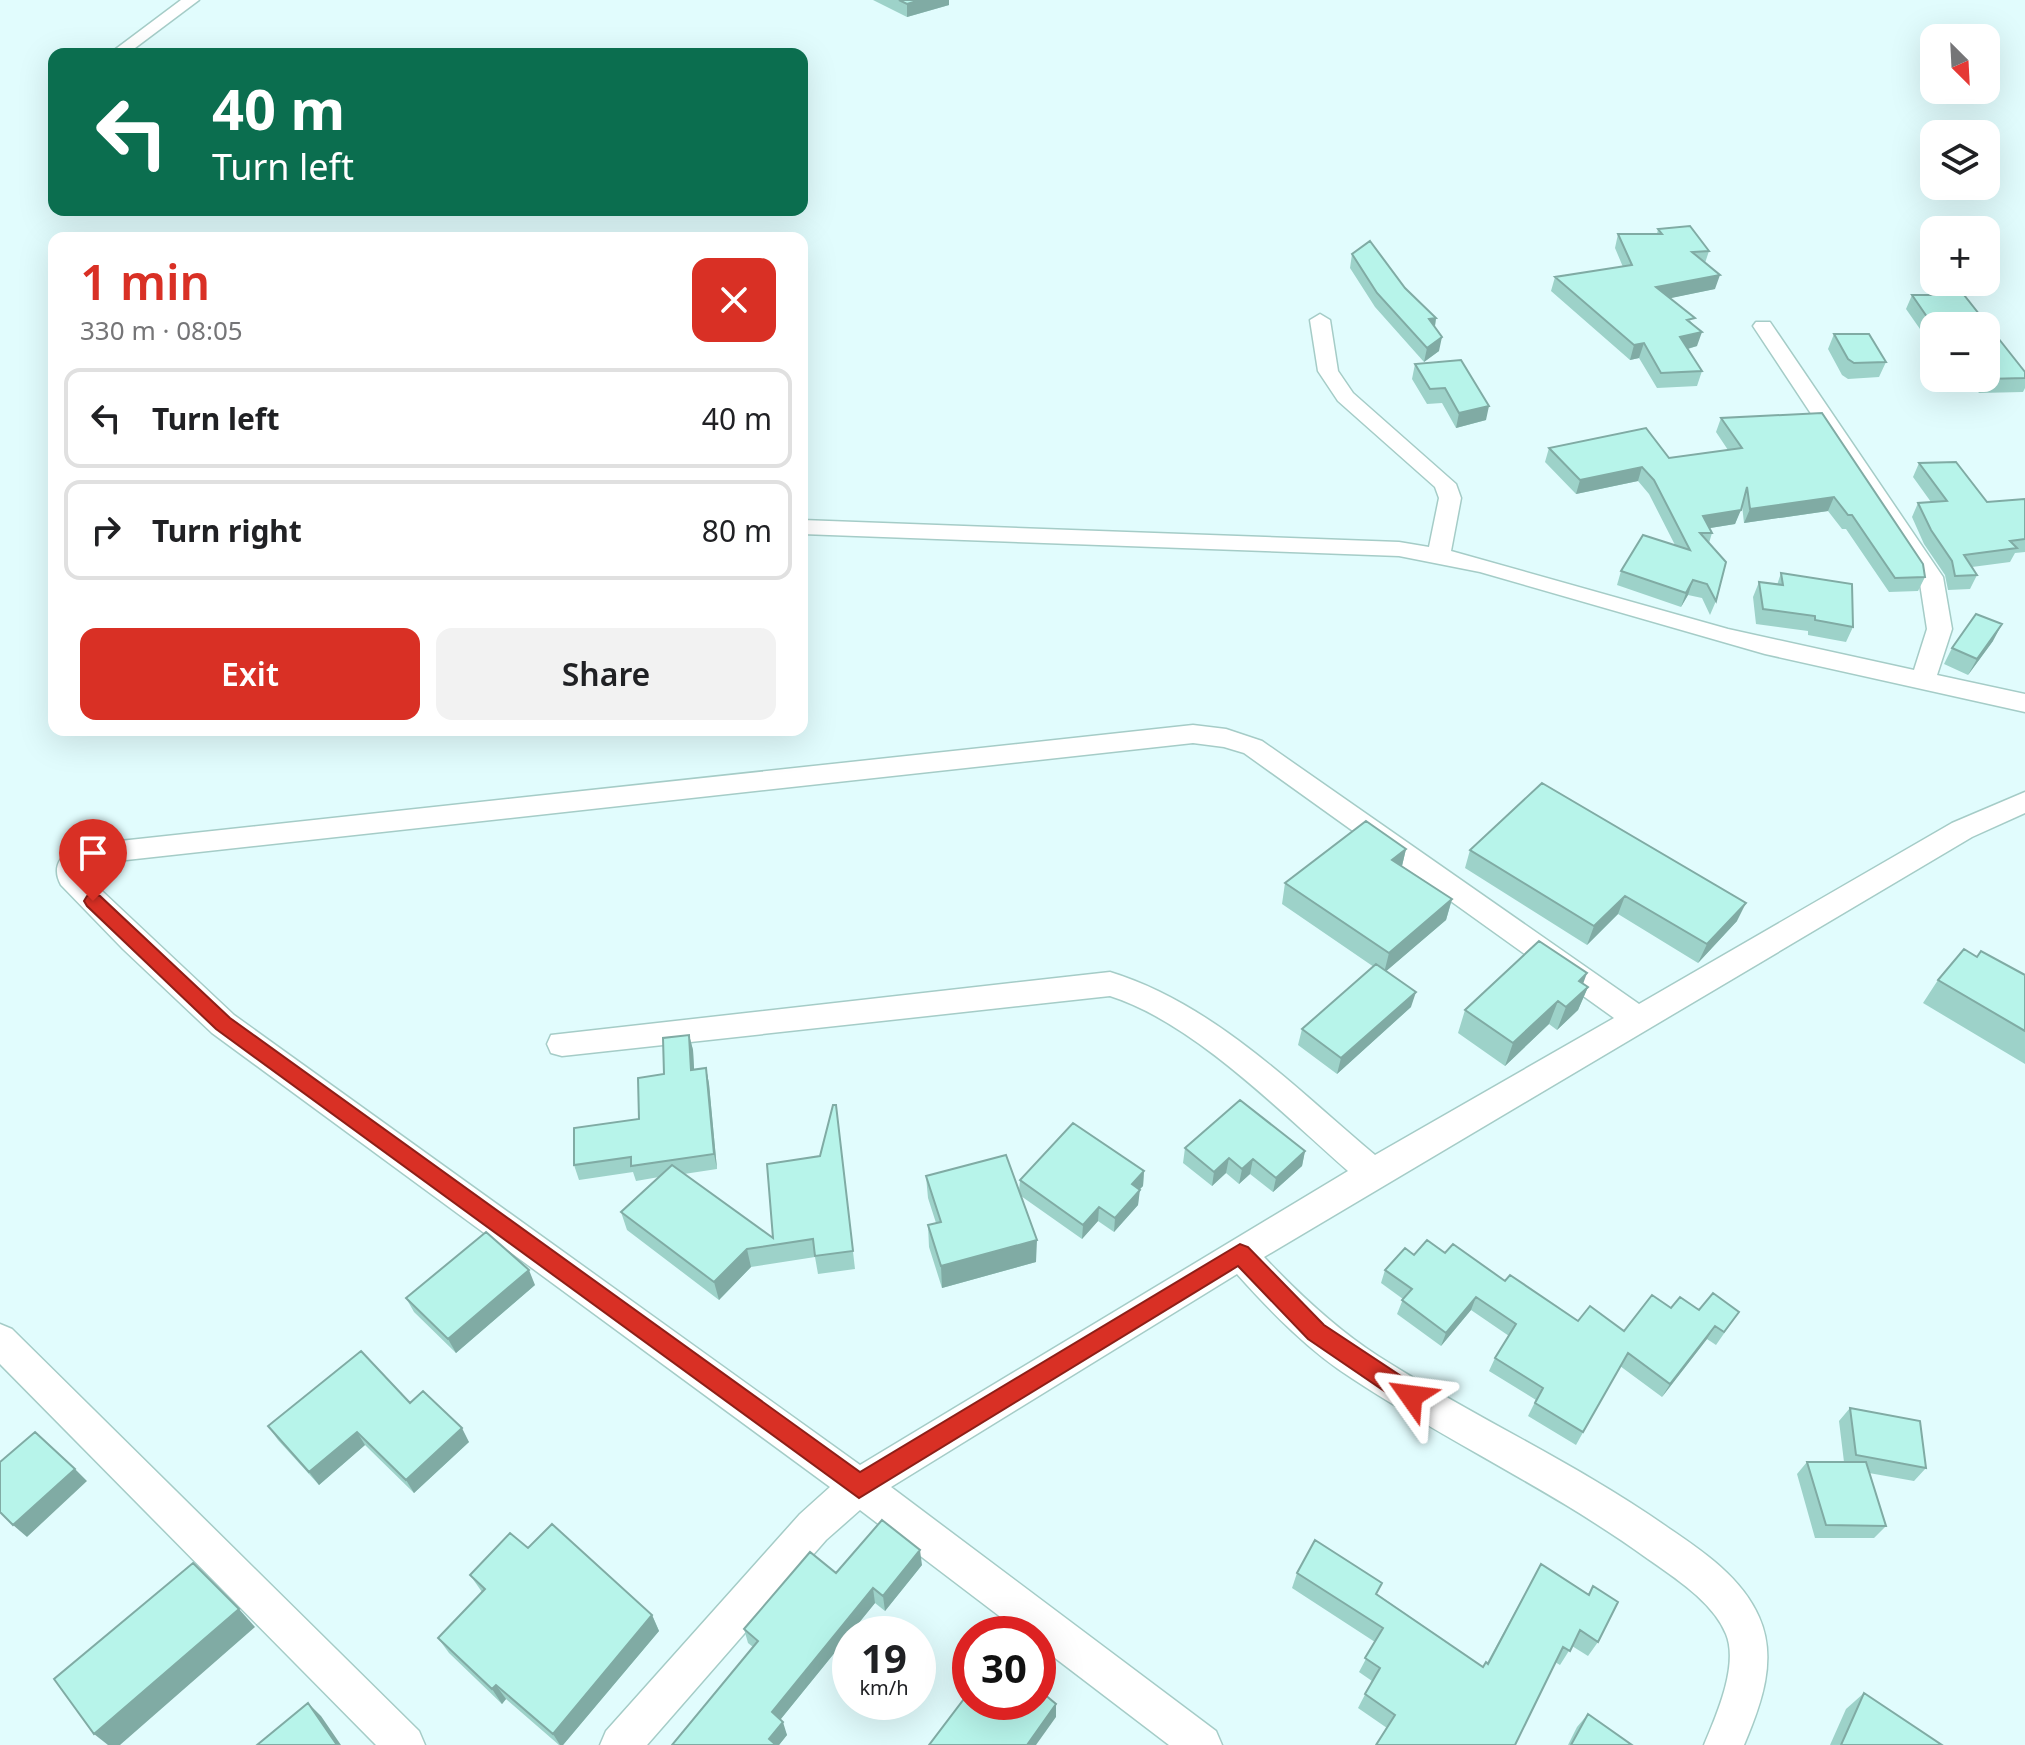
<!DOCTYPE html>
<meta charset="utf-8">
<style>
:root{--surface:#fff;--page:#f2f2f2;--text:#202124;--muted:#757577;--line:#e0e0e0;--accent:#d93025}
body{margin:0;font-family:"Noto Sans",sans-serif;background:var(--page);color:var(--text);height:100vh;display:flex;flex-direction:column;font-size:30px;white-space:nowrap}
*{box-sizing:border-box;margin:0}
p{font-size:26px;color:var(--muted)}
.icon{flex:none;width:44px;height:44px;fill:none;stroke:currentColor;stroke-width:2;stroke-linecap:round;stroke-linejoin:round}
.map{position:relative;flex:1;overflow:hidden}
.sheet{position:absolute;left:48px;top:232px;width:760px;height:504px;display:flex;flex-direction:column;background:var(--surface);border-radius:16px;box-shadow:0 8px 32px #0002}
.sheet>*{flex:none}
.banner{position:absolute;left:48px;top:48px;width:760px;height:168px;border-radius:16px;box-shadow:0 8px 32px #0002;background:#0b6e4f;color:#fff;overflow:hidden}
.needle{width:52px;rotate:156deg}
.buttons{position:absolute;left:1920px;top:24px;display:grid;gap:16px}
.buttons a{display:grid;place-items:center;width:80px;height:80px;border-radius:16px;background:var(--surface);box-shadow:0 8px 32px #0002;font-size:40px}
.speed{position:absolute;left:832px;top:1616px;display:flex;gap:16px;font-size:40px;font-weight:700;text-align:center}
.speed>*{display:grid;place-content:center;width:104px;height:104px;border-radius:50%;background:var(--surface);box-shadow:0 8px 32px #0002;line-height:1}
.speed small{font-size:20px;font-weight:400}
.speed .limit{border:12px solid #d22;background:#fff;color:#111}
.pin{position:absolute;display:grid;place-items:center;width:68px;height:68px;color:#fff;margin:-82px -34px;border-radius:50% 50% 50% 0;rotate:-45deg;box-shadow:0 0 8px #0007}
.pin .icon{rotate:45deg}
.me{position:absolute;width:88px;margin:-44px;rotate:301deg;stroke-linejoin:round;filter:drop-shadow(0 0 6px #0008)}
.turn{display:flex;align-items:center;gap:28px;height:168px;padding:0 32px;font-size:36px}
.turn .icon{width:104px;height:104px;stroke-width:2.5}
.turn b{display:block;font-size:56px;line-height:68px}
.round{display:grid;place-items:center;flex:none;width:84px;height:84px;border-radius:16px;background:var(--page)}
.overview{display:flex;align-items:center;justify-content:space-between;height:136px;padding:0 32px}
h1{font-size:48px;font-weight:600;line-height:60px;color:var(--accent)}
.cta{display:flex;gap:16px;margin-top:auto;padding:16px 32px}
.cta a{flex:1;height:92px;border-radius:16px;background:var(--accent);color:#fff;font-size:32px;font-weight:600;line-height:92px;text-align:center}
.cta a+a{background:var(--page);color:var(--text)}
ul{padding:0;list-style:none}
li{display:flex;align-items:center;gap:24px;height:100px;margin:0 16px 12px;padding:0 16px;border:4px solid var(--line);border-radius:16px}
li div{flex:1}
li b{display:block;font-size:30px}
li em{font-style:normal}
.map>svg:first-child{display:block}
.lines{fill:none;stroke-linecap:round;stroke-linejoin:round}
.minor-casing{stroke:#a5ccc7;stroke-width:3}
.minor{fill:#fff;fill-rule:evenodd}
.wall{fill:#9dd2c9}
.shaded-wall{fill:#80aba4}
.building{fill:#b7f4ea;stroke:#80aba4;stroke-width:2}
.route{fill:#d93025;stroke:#8d1f18;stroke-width:2}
</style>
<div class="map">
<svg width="2025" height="1745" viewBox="0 0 2025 1745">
<rect width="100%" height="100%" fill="#e1fcfd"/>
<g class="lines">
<g class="minor-casing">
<path id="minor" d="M181 0H199L127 54H109Z
M1320 314 1330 320 1338 371 1353 393 1456 484 1461 498 1451 551 1728 629 1914 670 1927 629 1919 577 1753 326 1756 322H1770L1943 577 1952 629 1937 675 2025 694V712L1765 654 1480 572 1399 556 802 534V520L1399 542 1429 547 1439 498 1435 487 1338 401 1318 371 1310 320Z
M1193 725 1226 729 1262 741 1639 1004 1952 823 2025 792V813L1972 837 1264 1257C1299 1294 1336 1329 1378 1356 1473 1417 1577 1463 1670 1529 1704 1552 1742 1578 1759 1617 1778 1659 1761 1705 1744 1745H1704C1716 1716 1739 1665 1726 1634 1713 1602 1675 1578 1648 1559 1554 1491 1450 1443 1353 1379 1309 1351 1272 1313 1237 1274L891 1487 1216 1731 1222 1745H1169L1038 1645V1634H1023L860 1510 826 1540 647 1745H600L606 1731 800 1514 830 1487 212 1033 123 949 61 885C50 865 63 851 83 845ZM1193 743 1224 747 1244 753 1614 1018 1375 1155C1294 1087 1214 1004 1110 972L551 1035 547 1044 551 1053 562 1056 1110 996C1193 1022 1283 1114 1348 1171L860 1465 234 1015 85 875V868L90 864Z
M0 1324 12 1329 419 1731 425 1745H376L0 1364Z"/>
</g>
<use href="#minor" class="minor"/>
</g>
<path class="wall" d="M873 0H949V5L907 17Z
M1658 229 1709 251 1705 263 1715 289 1670 298 1693 324 1697 346 1688 349 1702 371 1697 386 1657 388 1639 358 1630 360 1551 291 1555 277 1623 267 1615 248 1618 234H1657Z
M1352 254 1405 288 1436 318 1435 327 1439 351 1424 362 1375 307 1350 268Z
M1912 295H1964L2025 372V388L2023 392 1979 393 1967 378H1986V326H1934V349L1906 309Z
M1834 334 1886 362 1879 377 1848 379 1842 375 1828 349Z
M1415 364 1486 420 1456 428 1442 403 1427 404 1412 379Z
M1822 413 1925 577 1918 591 1889 592 1846 529H1842L1828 511 1744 523 1742 505 1735 524 1710 528 1712 533 1709 543 1716 601 1710 615 1702 598 1688 595 1681 607 1617 585 1621 571 1675 545 1649 494 1638 481 1576 494 1545 462 1549 448 1669 458 1728 450 1716 432 1721 418Z
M1919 463 1987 502 2025 499V552L2015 553 2010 562 1972 567 1977 575 1970 589 1948 590 1945 575 1924 544 1912 517 1918 503 1931 502 1913 477Z
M1781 573 1853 627 1846 642 1808 635V631L1756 624 1753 597 1759 582 1777 585Z
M1993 641 1968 675 1944 664 1952 648Z
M1406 849 1402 866 1452 899 1446 920 1386 971 1411 1007 1337 1074 1298 1045 1302 1029 1374 967 1282 904 1285 883Z
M1470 850 1737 921 1698 963 1618 914 1587 945 1465 868Z
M1977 957 2025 975V1064L1923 1003 1938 980Z
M1583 984 1588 987 1578 1010 1557 1030 1549 1024 1505 1066 1458 1033 1465 1010Z
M689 1035 693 1050 694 1070 706 1068 709 1084 717 1169 684 1174 773 1238 820 1156 836 1105 855 1269 818 1274 815 1257 751 1267 719 1300 627 1230 621 1212 659 1177 636 1181 633 1172 579 1180 574 1165 639 1119 664 1074Z
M1185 1148 1305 1151 1302 1166 1273 1192 1250 1174 1239 1184 1226 1173 1212 1186 1183 1163Z
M1144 1171 1143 1186 1139 1190 1138 1205 1114 1232 1098 1221 1082 1239 1021 1196 1036 1262 942 1288 929 1247 928 1225 936 1223 928 1198 926 1176 1019 1191 1020 1180Z
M1445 1253 1505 1281 1578 1321 1624 1331 1671 1308 1699 1310 1739 1312 1716 1345 1707 1339 1662 1397 1620 1366 1576 1445 1528 1416 1536 1400 1489 1371 1495 1358 1509 1336 1471 1310 1441 1346 1397 1314 1403 1299 1381 1283 1385 1270 1414 1255Z
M535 1285 456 1353 414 1312 406 1298Z
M410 1403 469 1442 414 1493 365 1445 319 1485 278 1440 268 1426Z
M1850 1408 1926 1468 1914 1481 1869 1473 1886 1526 1874 1538H1815L1797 1474 1807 1462H1844L1839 1421Z
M528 1548 652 1615 659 1631 563 1745H559L506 1699 502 1704 449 1653 438 1638 482 1592 470 1575Z
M1541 1564 1588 1594 1593 1586 1598 1642 1588 1656 1572 1646 1560 1665 1555 1662 1387 1728 1358 1708 1372 1681 1359 1672 1375 1642 1292 1588 1297 1573 1377 1594 1483 1667 1487 1663Z
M922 1565 885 1611 875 1603 780 1720 787 1735 779 1745 753 1647 748 1643 744 1629 836 1573Z
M1864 1693 1942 1745H1830L1846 1709Z
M1588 1714 1632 1745H1568L1577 1727Z"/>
<path class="shaded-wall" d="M920 0H949V5L907 17V4Z
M1720 275 1715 289 1652 302 1656 287Z
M1436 318 1434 332 1429 319Z
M1702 332 1697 346 1676 352 1680 337Z
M1442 337 1439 351 1424 362 1427 348Z
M1644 343 1639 358 1630 360 1634 345Z
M1489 406 1486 420 1456 428 1459 413Z
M1642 467 1638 481 1576 494 1580 480Z
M1834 497 1828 511 1744 523 1750 509Z
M1741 510 1735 524 1698 530 1703 516Z
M1693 580 1688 595 1681 607 1686 593Z
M2002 624 1993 641 1968 675 1977 659Z
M1406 849 1401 870 1392 860Z
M1625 896 1618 914 1587 945 1594 926Z
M1452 899 1446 920 1384 973 1389 953Z
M1746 903 1737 921 1698 963 1707 944Z
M1587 973 1579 995 1588 987 1578 1010 1557 1030 1566 1007 1579 981Z
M1416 992 1411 1007 1337 1074 1341 1058Z
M1558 1001 1549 1024 1505 1066 1513 1043Z
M689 1035 693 1050 695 1085 691 1070Z
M706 1068 709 1084 717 1169 714 1154Z
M1305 1151 1302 1166 1273 1192 1276 1178Z
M1229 1158 1226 1173 1212 1186 1214 1172Z
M1253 1159 1250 1174 1239 1184 1242 1169Z
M1144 1171 1143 1186 1130 1199 1132 1184Z
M1140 1190 1138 1205 1114 1232 1115 1218Z
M1099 1207 1098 1221 1082 1239 1083 1225Z
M1037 1240 1036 1262 942 1288 941 1266Z
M747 1249 751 1267 719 1300 714 1282Z
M529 1270 535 1285 456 1353 448 1339Z
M1476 1297 1471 1310 1441 1346 1446 1333Z
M1715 1326 1707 1339 1662 1397 1670 1384Z
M462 1428 469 1442 414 1493 406 1480Z
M357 1432 365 1445 319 1485 309 1472Z
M75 1469 87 1481 27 1537 13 1525Z
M920 1550 922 1565 885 1611 883 1596Z
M873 1588 875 1603 776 1725 772 1712Z
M239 1609 255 1627 120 1745H108L94 1734Z
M652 1615 659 1631 563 1745H560L553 1734Z
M496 1685 506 1699 502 1704 492 1689Z
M308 1703 321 1716 341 1745H337Z
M1056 1704V1717L1036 1745H1027Z
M783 1722 787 1735 779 1745H771L769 1739Z"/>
<path class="building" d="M899 0H920L907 4Z
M1690 226 1709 251 1692 252 1720 275 1656 287 1695 318 1687 320 1702 332 1680 337 1702 371 1661 373 1644 343 1634 345 1555 277 1632 265 1618 234H1662L1658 229Z
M1370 241 1405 288 1436 318 1429 319 1442 337 1427 348 1377 293 1352 254Z
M1912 295H1964L2025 372V378L1986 379V326L1934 327Z
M1834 334H1869L1886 362 1854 363 1848 359Z
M1461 360 1489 406 1459 413 1445 388 1430 389 1415 364Z
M1822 413 1923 564 1925 577 1895 578 1852 515H1848L1834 497 1750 509 1747 487 1741 510 1703 516 1712 533H1700L1726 562 1716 601 1707 584 1693 580 1686 593 1621 571 1643 535 1690 550 1654 480 1642 467 1580 480 1549 448 1646 428 1669 458 1742 448 1721 418Z
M1956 462 1987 502 2025 499V539L2010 541 2017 548 1964 555 1977 575 1955 576 1952 561 1931 530 1918 503 1947 501 1919 463Z
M1781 573 1852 584 1853 627 1815 620V616L1763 609 1759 582 1783 585Z
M1976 614 2002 624 1977 659 1952 648Z
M1542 783 1746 903 1707 944 1625 896 1594 926 1470 850Z
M1366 821 1406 849 1392 860 1452 899 1389 953 1285 883Z
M1539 941 1587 973 1579 981 1588 987 1566 1007 1558 1001 1513 1043 1465 1010Z
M1964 949 1977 957 1981 951 2025 975V1031L1938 980Z
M1376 964 1416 992 1341 1058 1302 1029Z
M689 1035 691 1070 706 1068 714 1154 631 1166V1157L574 1165V1128L639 1119 638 1078 664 1074 663 1038Z
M1240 1100 1305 1151 1276 1178 1253 1159 1242 1169 1229 1158 1214 1172 1185 1148Z
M833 1105H836L853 1251 815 1256 813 1239 747 1249 714 1282 621 1212 672 1165 773 1238 767 1164 820 1156Z
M1073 1123 1144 1171 1132 1184 1140 1190 1115 1218 1099 1207 1083 1225 1020 1180Z
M1006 1155 1037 1240 941 1266 928 1225 941 1222 926 1176Z
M486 1232 529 1270 448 1339 406 1298Z
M1427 1240 1445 1253 1453 1244 1505 1281 1510 1275 1578 1321 1590 1306 1624 1331 1652 1295 1671 1308 1680 1297 1699 1310 1713 1293 1739 1312 1724 1332 1715 1326 1670 1384 1628 1353 1583 1432 1535 1403 1543 1388 1495 1358 1516 1324 1476 1297 1446 1333 1402 1300 1412 1289 1385 1270 1405 1248 1414 1255Z
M361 1351 410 1403 423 1391 462 1428 406 1480 357 1432 309 1472 268 1426Z
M1850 1408 1920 1421 1926 1468 1856 1455Z
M35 1432 75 1469 13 1525 0 1512V1462Z
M1807 1462H1866L1886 1526 1826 1525Z
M882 1520 920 1550 883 1596 873 1588 772 1712 783 1722 769 1739 776 1745H672L758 1641 744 1629 810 1552 836 1573Z
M552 1524 652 1615 553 1734 496 1685 492 1689 438 1638 485 1589 470 1575 510 1533 528 1548Z
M1315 1540 1382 1583 1376 1594 1483 1667 1486 1662 1488 1664 1541 1564 1589 1595 1593 1586 1618 1602 1598 1642 1580 1630 1570 1651 1563 1647 1515 1745H1376L1395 1715 1365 1694 1380 1668 1365 1658 1383 1628 1297 1573Z
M193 1563 239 1609 94 1734 54 1679Z
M1038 1689 1056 1704 1027 1745H929L970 1691V1702H1038Z
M1864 1693 1942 1745H1841Z
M308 1703 337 1745H257Z
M1588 1714 1632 1745H1571Z"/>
<path class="route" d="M93 894 100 896 230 1018 860 1472 1240 1244 1248 1247 1324 1325 1419 1388 1422 1396 1419 1403 1411 1407 1402 1403 1308 1339 1238 1266 859 1498 216 1029 87 906 84 901 87 896Z"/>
</svg>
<div class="buttons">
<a><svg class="needle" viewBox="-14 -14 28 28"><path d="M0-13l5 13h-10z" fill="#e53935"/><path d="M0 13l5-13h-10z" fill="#757577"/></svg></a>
<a><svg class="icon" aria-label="layers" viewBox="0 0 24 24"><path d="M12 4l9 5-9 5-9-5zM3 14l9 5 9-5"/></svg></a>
<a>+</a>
<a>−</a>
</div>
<div class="speed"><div>19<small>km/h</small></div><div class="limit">30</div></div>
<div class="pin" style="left:93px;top:901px;background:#d93025"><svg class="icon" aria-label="arrive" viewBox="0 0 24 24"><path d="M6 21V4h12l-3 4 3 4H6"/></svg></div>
<svg class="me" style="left:1411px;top:1396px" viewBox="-20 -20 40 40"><path d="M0-17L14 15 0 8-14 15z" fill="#d93025" stroke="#fff" stroke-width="4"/></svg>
<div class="banner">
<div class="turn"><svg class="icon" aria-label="left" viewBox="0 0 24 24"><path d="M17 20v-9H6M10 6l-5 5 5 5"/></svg><div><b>40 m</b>Turn left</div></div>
</div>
<section class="sheet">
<div class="overview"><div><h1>1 min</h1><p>330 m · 08:05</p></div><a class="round" style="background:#d93025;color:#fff"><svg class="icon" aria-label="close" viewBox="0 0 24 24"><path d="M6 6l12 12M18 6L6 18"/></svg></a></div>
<ul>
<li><svg class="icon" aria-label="left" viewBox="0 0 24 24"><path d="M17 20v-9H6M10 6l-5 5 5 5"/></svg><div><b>Turn left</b></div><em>40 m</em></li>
<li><svg class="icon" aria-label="right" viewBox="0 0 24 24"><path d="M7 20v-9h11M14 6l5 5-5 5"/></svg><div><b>Turn right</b></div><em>80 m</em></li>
</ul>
<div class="cta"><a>Exit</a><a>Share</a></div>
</section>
</div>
